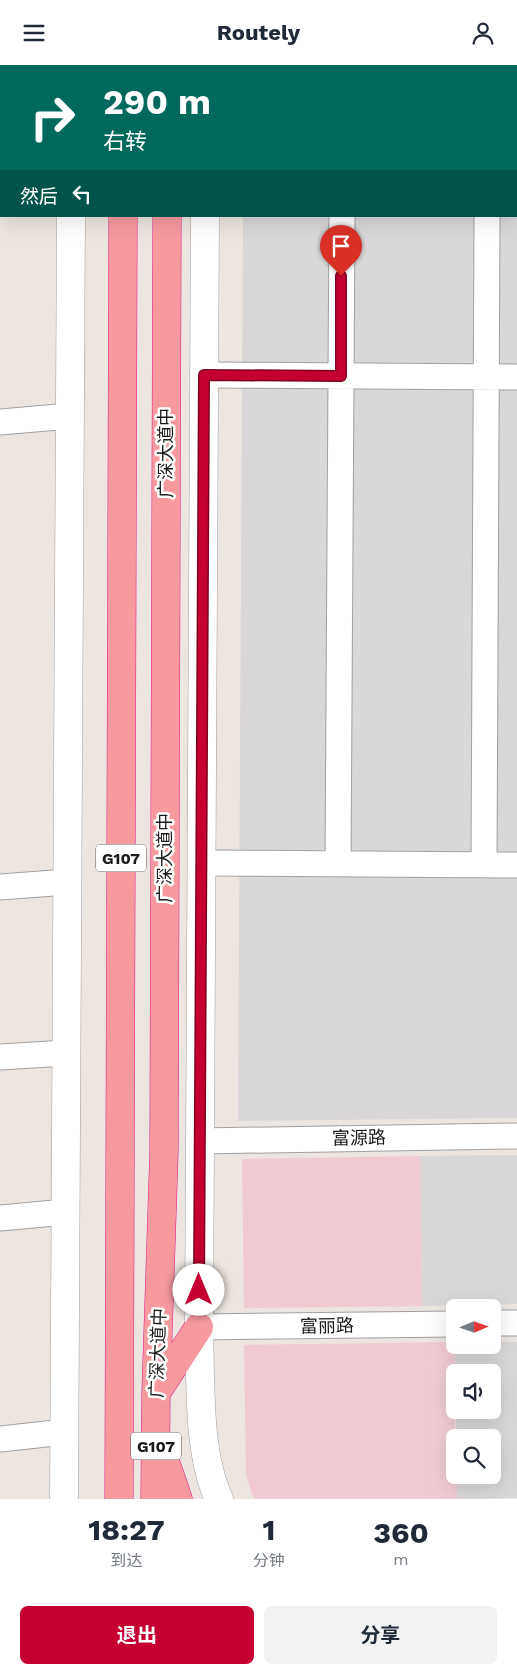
<!DOCTYPE html>
<html lang="zh">
<meta charset="utf-8">
<style>
:root{--surface:#fff;--page:#f2f2f3;--text:#1f2937;--muted:#747a83;--accent:#c50031}
body{margin:0;font-family:"Work Sans","Noto Sans SC",sans-serif;background:var(--page);color:var(--text);height:100vh;display:flex;flex-direction:column;font-size:19px;white-space:nowrap}
*{box-sizing:border-box;margin:0}
p{font-size:16px;color:var(--muted)}
.icon{flex:none;width:28px;height:28px;fill:none;stroke:currentColor;stroke-width:2;stroke-linecap:round;stroke-linejoin:round}
.map{position:relative;height:1434px;overflow:hidden}
.drawer{display:flex;flex-direction:column;background:var(--surface);flex:1}
.drawer>*{flex:none}
.banner{position:absolute;left:0px;top:0px;width:518px;height:152px;box-shadow:0 5px 20px #0002;background:#00695c;color:#fff;overflow:hidden}
.needle{width:32px;rotate:88deg}
.fabs{position:absolute;left:446px;top:1234px;display:grid;gap:10px}
.fabs a{display:grid;place-items:center;width:55px;height:55px;border-radius:8px;background:var(--surface);box-shadow:0 5px 20px #0002;font-size:25px}
.pin{position:absolute;display:grid;place-items:center;width:42px;height:42px;color:#fff;margin:-51px -21px;border-radius:50% 50% 50% 0;rotate:-45deg;box-shadow:0 0 5px #0007}
.pin .icon{rotate:45deg}
.me{position:absolute;width:55px;margin:-28px;rotate:0deg;stroke-linejoin:round;filter:drop-shadow(0 0 4px #0008)}
.turn{display:flex;align-items:center;gap:18px;height:105px;padding:0 20px;font-size:22px}
.turn .icon{width:65px;height:65px;stroke-width:2.5}
.turn b{display:block;font-size:35px;line-height:42px}
.then{display:flex;align-items:center;height:48px;padding:0 20px;background:#0003;gap:10px;font-size:19px}
.eta{display:flex;justify-content:space-evenly;align-items:center;height:85px;text-align:center}
.eta b{font-size:30px;font-weight:700;line-height:35px}
.button{display:flex;gap:10px;margin-top:auto;padding:10px 20px}
.button a{flex:1;height:58px;border-radius:8px;background:var(--accent);color:#fff;font-size:20px;font-weight:700;line-height:58px;text-align:center}
.button a+a{background:var(--page);color:var(--text)}
header{display:flex;justify-content:space-between;align-items:center;height:65px;padding:0 20px;background:var(--surface);font-size:22px;font-weight:700}
.map>svg:first-child{display:block}
.residential{fill:#d9d7d8}
.commercial{fill:#f0cbd3}
.lines{fill:none;stroke-linecap:round;stroke-linejoin:round}
.minor-casing{stroke:#a1a1a1;stroke-width:27}
.tertiary-casing{stroke:#a1a1a1;stroke-width:29}
.trunk-casing{stroke:#e1168e;stroke-width:29}
.minor{stroke:#fff;stroke-width:25}
.tertiary{stroke:#fff;stroke-width:28}
.trunk{stroke:#f69aa0;stroke-width:28}
.route-casing{stroke:#800020;stroke-width:12}
.route{stroke:#c50031;stroke-width:9}
.labels{text-anchor:middle;stroke-width:5;stroke-linejoin:round;paint-order:stroke}
.shield{fill:#fff;stroke:#5f5f5f;stroke-width:1}
.shield-label{font-size:16px;font-weight:bold;fill:#1a1a1a}
.street-label{font-size:18px;fill:#1a1a1a;stroke:#fff}
</style>
<header><svg class="icon" aria-label="menu" viewBox="0 0 24 24"><path d="M4 6h16M4 12h16M4 18h16"/></svg>Routely<svg class="icon" aria-label="person" viewBox="0 0 24 24"><circle cx="12" cy="8" r="4"/><path d="M4 21q1-7 8-7t8 7"/></svg></header>
<div class="map">
<svg width="517" height="1434" viewBox="0 0 517 1434">
<rect width="100%" height="100%" fill="#ede5df"/>
<path class="residential" d="M243 0H517V1053L238 1056 243 151H516V1Z
M517 1090V1239L422 1241 420 1091Z
M455 1277V1280H492L493 1277H517V1433L457 1434V1410H492V1372H456V1345H492V1308L455 1307Z"/>
<path class="commercial" d="M420 1091 422 1241 244 1243 242 1094Z
M455 1277V1410H457V1434H256L252 1430 246 1409 244 1280Z"/>
<g class="lines">
<g class="minor-casing">
<path id="minor" d="M342 1V0
M488 1V0
M0 110H1
M204 310 517 312
M0 357 70 351
M202 798 517 800
M338 799 342 151
M484 800 487 151
M0 822 67 817
M0 992 66 988
M200 1076 517 1071
M0 1153 65 1147
M492 1258H517
M199 1262 455 1259
M0 1374 64 1367"/>
</g>
<g class="tertiary-casing">
<path id="tertiary" d="M72 1V0
M205 1V0
M205 151 199 1262C201 1315 197 1387 219 1434
M64 1434 71 151"/>
</g>
<g class="trunk-casing">
<path id="trunk" d="M124 1V0
M168 1V0
M156 1328 199 1262
M163 1390 178 1434
M119 1434 123 151
M155 1434 156 1328 164 1087 167 151"/>
</g>
<use href="#minor" class="minor"/>
<use href="#tertiary" class="tertiary"/>
<use href="#trunk" class="trunk"/>
</g>
<g class="lines">
<g class="route-casing">
<path id="route" d="M199 1225 204 310 341 311V211"/>
</g>
<use href="#route" class="route"/>
</g>
<g class="labels">
<g class="shield">
<rect x="96" y="779.5" width="50" height="27" rx="4"/>
<rect x="131" y="1367.5" width="50" height="27" rx="4"/>
</g>
<g class="shield-label">
<text x="121" y="799">G107</text>
<text x="156" y="1387">G107</text>
</g>
<g class="street-label">
<text transform="translate(166 388) rotate(-90)" y="6">广深大道中</text>
<text transform="translate(165 793) rotate(-90)" y="6">广深大道中</text>
<text transform="translate(359 1073) rotate(-1)" y="6">富源路</text>
<text transform="translate(327 1261) rotate(-1)" y="6">富丽路</text>
<text transform="translate(158 1288) rotate(-88)" y="6">广深大道中</text>
</g>
</g>
</svg>
<div class="fabs">
<a><svg class="needle" viewBox="-14 -14 28 28"><path d="M0-13l5 13h-10z" fill="#e53935"/><path d="M0 13l5-13h-10z" fill="#747a83"/></svg></a>
<a><svg class="icon" aria-label="sound" viewBox="0 0 24 24"><path d="M4 9h4l5-4v14l-5-4H4zM17 9q2 3 0 6"/></svg></a>
<a><svg class="icon" aria-label="search" viewBox="0 0 24 24"><circle cx="10" cy="10" r="6"/><path d="M15 15l6 6"/></svg></a>
</div>
<div class="pin" style="left:341px;top:211px;background:#d93025"><svg class="icon" aria-label="arrive" viewBox="0 0 24 24"><path d="M6 21V4h12l-3 4 3 4H6"/></svg></div>
<svg class="me" style="left:199px;top:1225px" viewBox="-20 -20 40 40"><circle r="19" fill="#fff"/><path d="M0-13L10 11 0 6-10 11z" fill="#c50031"/></svg>
<div class="banner">
<div class="turn"><svg class="icon" aria-label="right" viewBox="0 0 24 24"><path d="M7 20v-9h11M14 6l5 5-5 5"/></svg><div><b>290 m</b>右转</div></div>
<div class="then">然后<svg class="icon" aria-label="left" viewBox="0 0 24 24"><path d="M17 20v-9H6M10 6l-5 5 5 5"/></svg></div>
</div>
</div>
<section class="drawer">
<div class="eta">
<div><b>18:27</b><p>到达</p></div>
<div><b>1</b><p>分钟</p></div>
<div><b>360</b><p>m</p></div>
</div>
<div class="button"><a>退出</a><a>分享</a></div>
</section>
